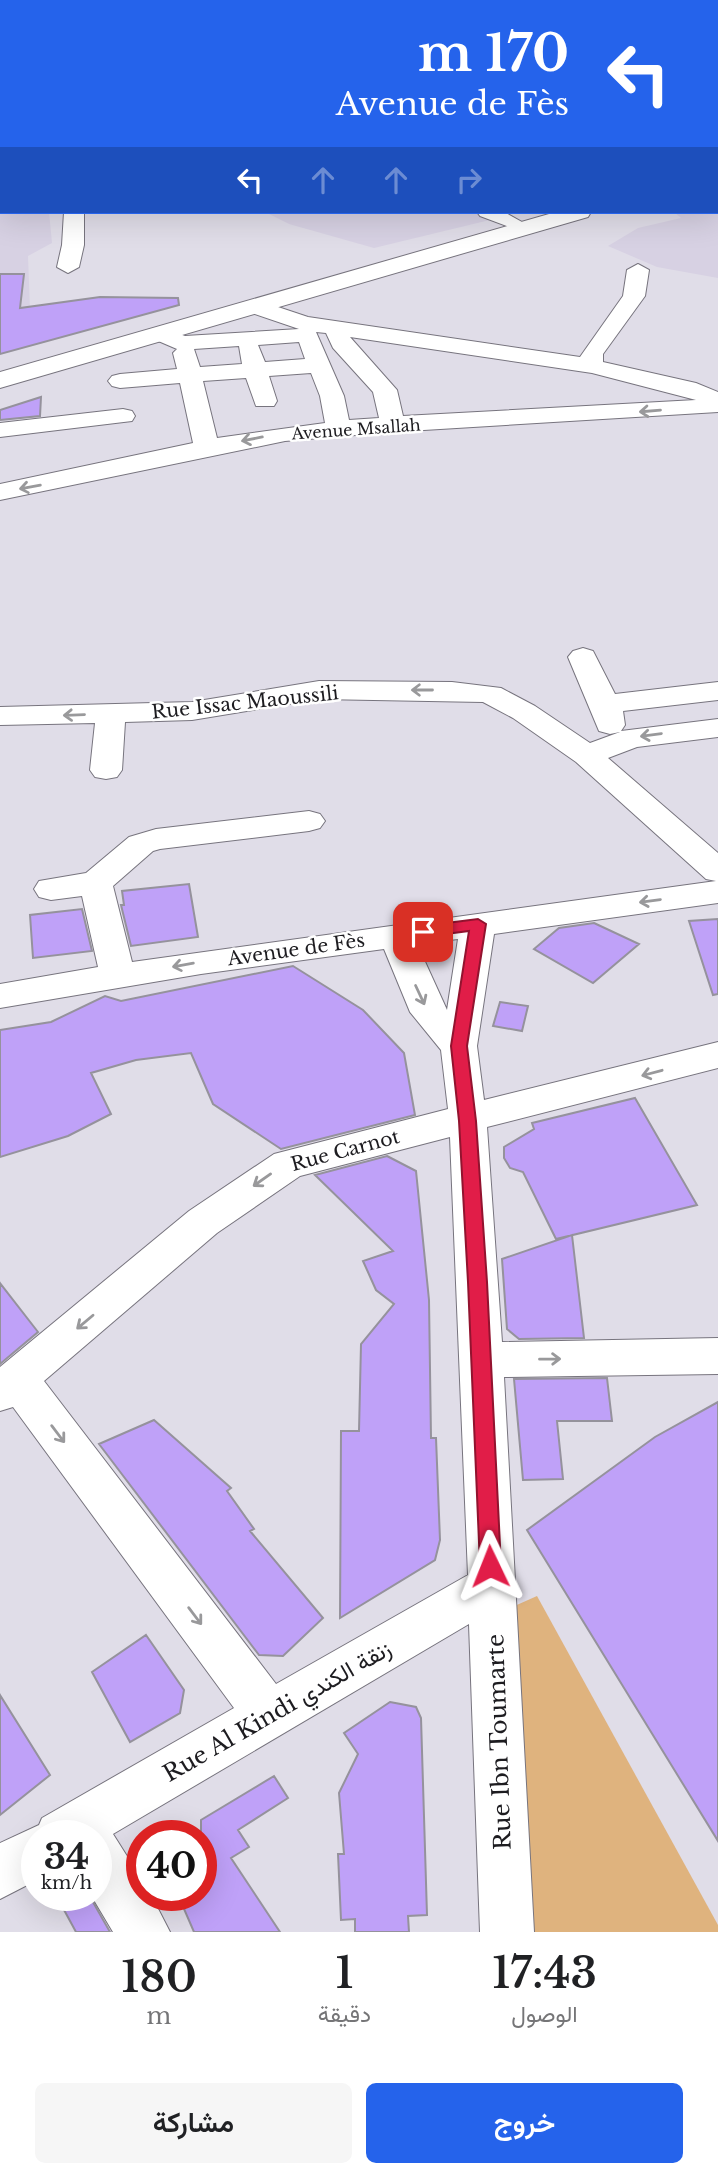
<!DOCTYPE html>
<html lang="ar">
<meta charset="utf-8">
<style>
:root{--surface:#fff;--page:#f6f6f6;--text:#202124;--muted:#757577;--accent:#2563eb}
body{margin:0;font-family:"Libre Baskerville",Vazirmatn,serif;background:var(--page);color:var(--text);direction:rtl;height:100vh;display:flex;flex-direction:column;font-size:26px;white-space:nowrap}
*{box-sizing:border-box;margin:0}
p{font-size:23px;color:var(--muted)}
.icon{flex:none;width:38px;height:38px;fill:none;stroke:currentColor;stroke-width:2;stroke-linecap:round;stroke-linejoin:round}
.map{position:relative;height:1932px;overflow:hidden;direction:ltr}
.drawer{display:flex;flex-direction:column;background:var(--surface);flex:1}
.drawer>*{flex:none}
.banner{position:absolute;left:0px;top:0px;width:719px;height:214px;box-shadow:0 7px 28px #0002;direction:rtl;background:#2563eb;color:#fff;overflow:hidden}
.speed{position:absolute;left:21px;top:1820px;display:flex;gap:14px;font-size:35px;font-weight:700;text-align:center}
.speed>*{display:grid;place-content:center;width:91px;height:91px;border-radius:50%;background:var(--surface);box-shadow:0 7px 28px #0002;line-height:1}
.speed small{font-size:18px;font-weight:400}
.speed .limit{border:10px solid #d22;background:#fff;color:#111}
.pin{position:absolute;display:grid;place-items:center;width:60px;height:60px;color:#fff;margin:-30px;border-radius:14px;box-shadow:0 4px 10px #0006}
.me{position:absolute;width:77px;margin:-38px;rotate:358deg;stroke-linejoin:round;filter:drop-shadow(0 0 5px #0008)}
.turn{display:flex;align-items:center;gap:24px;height:147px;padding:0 35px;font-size:32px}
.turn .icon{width:91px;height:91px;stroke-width:2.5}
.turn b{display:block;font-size:49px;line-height:60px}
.lanes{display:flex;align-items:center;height:66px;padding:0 35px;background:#0003;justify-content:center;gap:35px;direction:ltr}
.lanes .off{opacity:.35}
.eta{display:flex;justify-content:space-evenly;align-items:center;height:119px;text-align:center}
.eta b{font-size:42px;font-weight:600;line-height:49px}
.primary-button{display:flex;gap:14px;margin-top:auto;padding:14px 35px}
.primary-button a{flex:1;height:80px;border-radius:10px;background:var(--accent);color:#fff;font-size:28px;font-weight:600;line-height:80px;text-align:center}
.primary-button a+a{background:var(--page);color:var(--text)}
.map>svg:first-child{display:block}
.built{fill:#d7d1e3}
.green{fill:#dfb37e}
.building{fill:#bfa1f8;stroke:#95929c;stroke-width:2}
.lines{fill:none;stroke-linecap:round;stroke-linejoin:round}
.minor-casing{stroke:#77747e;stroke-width:2}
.major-casing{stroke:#77747e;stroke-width:2}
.minor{fill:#fff;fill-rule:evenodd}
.major{fill:#fff;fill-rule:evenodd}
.oneway{stroke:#99999b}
.route{fill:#e11d48;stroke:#92132f;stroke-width:2}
.labels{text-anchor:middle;stroke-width:5;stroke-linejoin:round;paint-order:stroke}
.far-street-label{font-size:16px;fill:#1d1c20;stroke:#fff}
.street-label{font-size:19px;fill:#1d1c20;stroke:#fff}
.near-street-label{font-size:23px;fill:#1d1c20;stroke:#fff}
</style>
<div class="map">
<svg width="718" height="1932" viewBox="0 0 718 1932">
<rect width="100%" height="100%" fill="#e0dde8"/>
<path class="built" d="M0 152 2 212H49L52 243 28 256 30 310 0 315Z
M718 192V278L657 267 608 246 638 228 681 218 674 212H718Z
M265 212H475L494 219 374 248 289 224Z"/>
<path class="green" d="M537 1596 718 1925V1932H532L510 1608Z"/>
<path class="building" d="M0 274H24L20 308 100 297 178 298 179 305 0 354Z
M41 397 40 416 0 420V410Z
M189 884 198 937 131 946 121 905H124L122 891Z
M82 909 92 951 33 958 30 915Z
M718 919V994L713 995 689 921Z
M594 923 639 944 593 983 534 949 559 928Z
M293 966 363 1010 404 1053 415 1115 281 1149 213 1104 191 1053 136 1060 91 1073 111 1114 68 1136 0 1157V1030L51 1022 105 996 121 1001Z
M500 1002 528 1006 522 1031 493 1026Z
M635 1098 697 1205 556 1239 523 1172 510 1168 504 1158V1147L534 1129 532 1123Z
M387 1156 416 1171 429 1300 431 1438H436L440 1540 435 1560 340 1618 341 1431H359L361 1344 394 1304 376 1290 363 1261 393 1251 315 1175Z
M572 1235 584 1338 519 1339 507 1329 502 1259Z
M0 1283 38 1332 0 1364Z
M607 1378 612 1421H557L563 1479 523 1480 514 1379Z
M718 1402V1841L527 1530 655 1437Z
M154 1420 231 1488 227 1491 254 1529 250 1531 323 1618 283 1656 259 1655 99 1444Z
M146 1635 184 1690 180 1713 130 1742 92 1672Z
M0 1695 50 1775 0 1815Z
M390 1702 416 1707 421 1718 427 1915 408 1916 409 1932H355V1919L341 1920 338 1854H344L339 1793 358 1754 344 1733Z
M274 1776 288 1798 238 1830 249 1847 231 1858 280 1932H194L178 1895H201V1820Z
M82 1895H89L110 1932H76L63 1908Z"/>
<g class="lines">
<g class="minor-casing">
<path id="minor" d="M111 0H127L128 2H112Z
M387 0H414L415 2H388Z
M0 10H2V20H0Z
M0 37H2V47H0Z
M0 62H2V72H0Z
M0 104H2V116H0Z
M0 138 2 139V151L0 150Z
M64 212H84V245L79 267 68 273 57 267 62 245Z
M477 212H504L522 222 512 228 480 216Z
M638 264 649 270 645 296 603 354V362L696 383 718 392V412L391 432 285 441 0 500V484L193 443 180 383 120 388 112 386 108 381 112 376 120 374 177 369 173 353 177 349 156 340 153 335 156 330 164 328 185 336 299 329 249 312 246 307 257 300 308 317 580 357 623 296 627 270ZM316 332 326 333 333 348 373 392 379 418 349 420 344 396ZM350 337 592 373 696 400 403 416 397 390ZM299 342 305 359 265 362 258 345ZM239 346 242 364 200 367 194 349ZM311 373 320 396 325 423 217 438 203 381 246 378 256 406H274L277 401 269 376Z
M123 409 132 411 135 416 132 421 0 437V423Z
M583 648 593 651 615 694 718 682V700L623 711 625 725 621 731 718 719V737L637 747 608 758 718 853V903L494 934 477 1046 484 1100 718 1042V1068L487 1127 502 1342 718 1338V1374L504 1377 534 1932H480L469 1624 113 1834 142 1880V1895H151L170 1932H113L91 1895H96V1836H37V1880L0 1899V1843L39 1825 42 1818 234 1708 13 1407 0 1411V1367L189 1211 274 1154 448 1109 441 1050 410 1012 384 949 201 974 0 1008V984L98 967 82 896 51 900 39 897 34 889 39 881 86 873 129 837 156 829 309 811 320 814 325 821 320 828 309 831 160 849 153 851 113 886 132 962 716 881 706 879 576 762 513 718 483 702 319 699 192 720 125 722 122 770 117 777 106 779 95 777 90 770 95 723 0 725V707L192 702 319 681 452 682 501 688 535 706 590 743 620 732 610 734 599 731 568 657 573 651ZM458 939 447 1010 417 944ZM450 1137 468 1575 276 1684 44 1381 217 1233 300 1176Z"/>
</g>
<g class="major-casing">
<path id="major" d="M253 0H272L273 2H254Z
M556 212H591L588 217 0 388V372Z"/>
</g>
<use href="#minor" class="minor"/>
<use href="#major" class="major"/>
</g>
<defs><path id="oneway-shaft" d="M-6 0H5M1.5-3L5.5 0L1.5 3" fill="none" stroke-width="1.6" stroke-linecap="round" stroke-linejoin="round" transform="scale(1.75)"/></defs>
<g class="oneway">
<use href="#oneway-shaft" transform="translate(650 411) rotate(175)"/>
<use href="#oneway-shaft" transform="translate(252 439) rotate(169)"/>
<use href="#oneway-shaft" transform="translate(30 487) rotate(170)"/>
<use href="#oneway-shaft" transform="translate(422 690) rotate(-180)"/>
<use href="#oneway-shaft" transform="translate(74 715) rotate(178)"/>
<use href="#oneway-shaft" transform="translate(651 735) rotate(172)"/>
<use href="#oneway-shaft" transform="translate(650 901) rotate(172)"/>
<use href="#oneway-shaft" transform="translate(183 965) rotate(170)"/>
<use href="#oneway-shaft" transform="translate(420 995) rotate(65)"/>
<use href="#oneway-shaft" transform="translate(652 1073) rotate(165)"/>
<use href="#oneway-shaft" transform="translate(262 1180) rotate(145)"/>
<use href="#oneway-shaft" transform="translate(85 1322) rotate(140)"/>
<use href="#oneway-shaft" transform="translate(550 1359) rotate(-1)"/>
<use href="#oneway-shaft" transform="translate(58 1434) rotate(53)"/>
<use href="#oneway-shaft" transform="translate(195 1616) rotate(53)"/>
</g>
<path class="route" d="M478 919 486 924 467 1046 476 1121 487 1282 501 1566 498 1573 490 1576 483 1573 480 1566 468 1282 459 1121 451 1046 469 931 423 937 416 932 423 926Z"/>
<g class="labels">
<g class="far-street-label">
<text transform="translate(356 429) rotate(-4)" y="6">Avenue Msallah</text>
</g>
<g class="street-label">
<text transform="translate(245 702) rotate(-6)" y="7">Rue Issac Maoussili</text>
<text transform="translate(296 949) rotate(-8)" y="7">Avenue de Fès</text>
<text transform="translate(345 1150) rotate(-15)" y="7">Rue Carnot</text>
</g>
<g class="near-street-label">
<text transform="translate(277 1711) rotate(-30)" y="8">Rue Al Kindi زنقة الكندي</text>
<text transform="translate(499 1742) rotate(-92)" y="8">Rue Ibn Toumarte</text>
</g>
</g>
</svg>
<div class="speed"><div>34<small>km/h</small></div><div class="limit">40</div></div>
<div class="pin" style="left:423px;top:932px;background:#d93025"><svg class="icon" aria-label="arrive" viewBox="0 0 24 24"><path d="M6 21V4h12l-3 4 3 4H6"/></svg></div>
<svg class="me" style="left:490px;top:1566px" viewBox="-20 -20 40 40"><path d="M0-17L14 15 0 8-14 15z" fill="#e11d48" stroke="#fff" stroke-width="4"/></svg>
<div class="banner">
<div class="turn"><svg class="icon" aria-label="left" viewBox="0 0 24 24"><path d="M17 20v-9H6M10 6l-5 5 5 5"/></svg><div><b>170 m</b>Avenue de Fès</div></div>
<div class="lanes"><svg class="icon" aria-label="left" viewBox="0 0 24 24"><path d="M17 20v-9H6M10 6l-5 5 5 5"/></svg><svg class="icon off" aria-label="ahead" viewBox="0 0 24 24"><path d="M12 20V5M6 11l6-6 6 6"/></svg><svg class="icon off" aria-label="ahead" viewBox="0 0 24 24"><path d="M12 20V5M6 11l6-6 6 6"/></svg><svg class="icon off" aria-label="right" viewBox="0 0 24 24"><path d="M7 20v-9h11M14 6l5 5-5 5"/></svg></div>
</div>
</div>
<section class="drawer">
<div class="eta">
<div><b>17:43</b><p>الوصول</p></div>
<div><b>1</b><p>دقيقة</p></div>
<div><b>180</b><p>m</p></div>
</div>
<div class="primary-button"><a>خروج</a><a>مشاركة</a></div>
</section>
